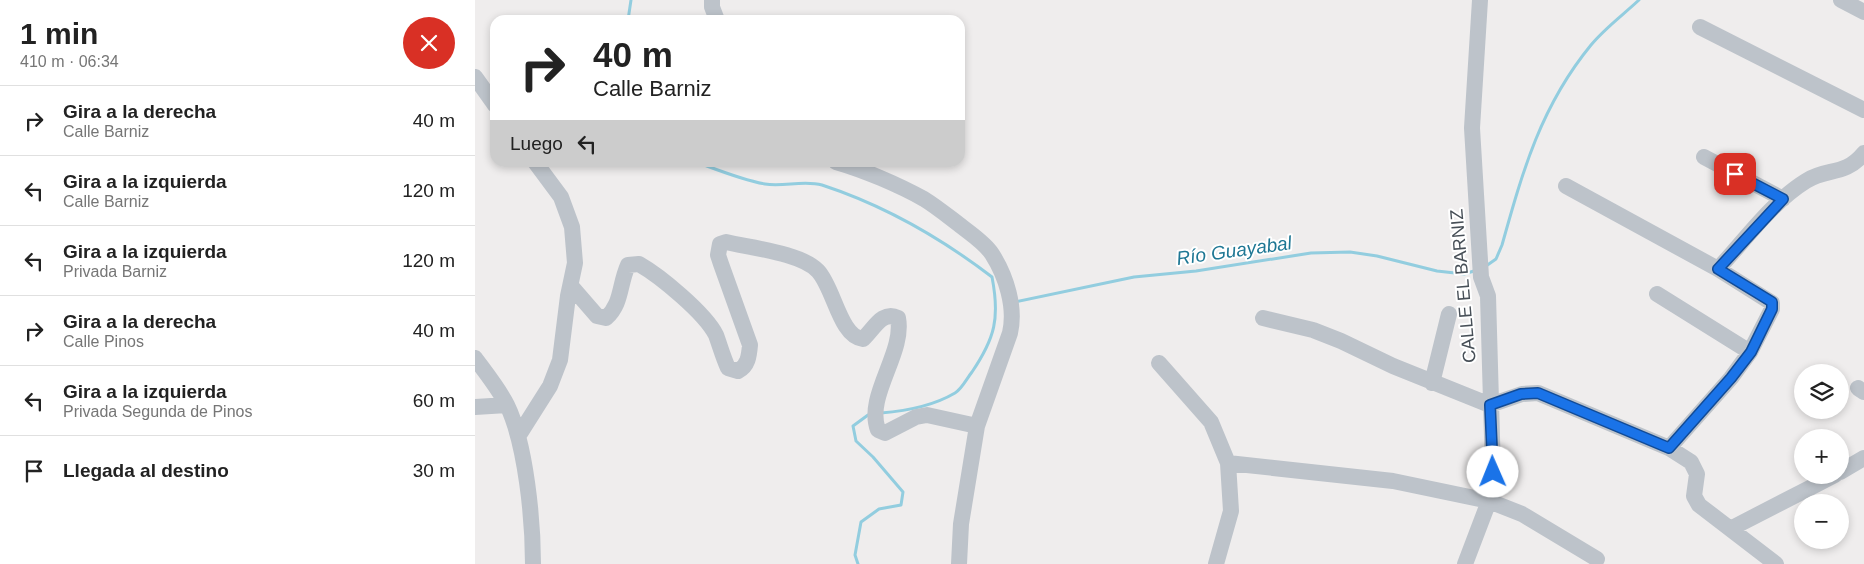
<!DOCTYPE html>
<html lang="es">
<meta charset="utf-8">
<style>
:root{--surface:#fff;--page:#f2f2f2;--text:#222;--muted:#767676;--line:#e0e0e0}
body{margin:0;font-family:Helvetica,sans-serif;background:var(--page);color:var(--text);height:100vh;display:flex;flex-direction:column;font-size:19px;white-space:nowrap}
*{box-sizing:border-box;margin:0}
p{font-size:16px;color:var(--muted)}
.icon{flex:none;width:28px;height:28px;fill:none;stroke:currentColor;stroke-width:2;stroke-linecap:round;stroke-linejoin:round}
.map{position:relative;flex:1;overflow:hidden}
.details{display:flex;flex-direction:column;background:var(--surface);width:475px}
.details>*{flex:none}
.guide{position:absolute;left:15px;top:15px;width:475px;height:152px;border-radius:15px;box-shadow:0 2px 8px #0003;background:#fff;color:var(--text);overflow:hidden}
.fabs{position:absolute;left:1319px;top:364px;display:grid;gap:10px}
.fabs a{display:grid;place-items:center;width:55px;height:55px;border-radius:50%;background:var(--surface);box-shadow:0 2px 8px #0003;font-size:25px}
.pin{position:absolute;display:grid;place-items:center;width:42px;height:42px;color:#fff;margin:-21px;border-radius:10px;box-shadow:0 2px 8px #0006}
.me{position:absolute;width:55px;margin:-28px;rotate:359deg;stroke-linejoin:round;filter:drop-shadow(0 0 4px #0008)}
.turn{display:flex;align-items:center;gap:18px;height:105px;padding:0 20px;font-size:22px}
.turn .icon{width:65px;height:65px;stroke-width:2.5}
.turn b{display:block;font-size:35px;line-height:42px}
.then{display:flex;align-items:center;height:48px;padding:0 20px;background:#0003;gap:10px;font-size:19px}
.round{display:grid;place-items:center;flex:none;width:52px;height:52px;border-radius:26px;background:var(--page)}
.summary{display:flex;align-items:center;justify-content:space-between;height:85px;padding:0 20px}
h1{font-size:30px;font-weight:600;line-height:38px}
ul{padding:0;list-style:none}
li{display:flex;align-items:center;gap:15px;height:70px;padding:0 20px;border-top:1px solid var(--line)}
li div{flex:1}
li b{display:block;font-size:19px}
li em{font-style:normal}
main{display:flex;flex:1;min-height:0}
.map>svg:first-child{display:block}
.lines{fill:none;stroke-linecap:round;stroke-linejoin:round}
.stream{stroke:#92cddf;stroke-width:3}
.minor{stroke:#bdc3ca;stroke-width:16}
.route-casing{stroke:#114b97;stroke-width:12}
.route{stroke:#1a73e8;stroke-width:9}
.labels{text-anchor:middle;stroke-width:4;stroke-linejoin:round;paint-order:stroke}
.street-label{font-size:18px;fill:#474f57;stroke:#fff}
.water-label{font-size:19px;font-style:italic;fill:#1e7794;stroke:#fff}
</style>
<main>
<section class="details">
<div class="summary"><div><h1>1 min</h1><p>410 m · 06:34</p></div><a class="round" style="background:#d93025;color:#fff"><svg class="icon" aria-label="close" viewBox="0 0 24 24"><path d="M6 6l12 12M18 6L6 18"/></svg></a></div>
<ul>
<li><svg class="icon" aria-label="right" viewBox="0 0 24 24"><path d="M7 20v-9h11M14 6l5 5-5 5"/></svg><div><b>Gira a la derecha</b><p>Calle Barniz</p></div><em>40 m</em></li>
<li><svg class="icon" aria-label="left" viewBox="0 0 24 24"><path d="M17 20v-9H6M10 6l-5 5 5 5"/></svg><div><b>Gira a la izquierda</b><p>Calle Barniz</p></div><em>120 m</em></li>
<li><svg class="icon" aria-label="left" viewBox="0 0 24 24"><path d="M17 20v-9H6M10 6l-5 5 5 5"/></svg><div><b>Gira a la izquierda</b><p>Privada Barniz</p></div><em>120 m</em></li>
<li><svg class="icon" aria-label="right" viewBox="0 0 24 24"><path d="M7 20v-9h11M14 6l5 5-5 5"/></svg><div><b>Gira a la derecha</b><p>Calle Pinos</p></div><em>40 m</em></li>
<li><svg class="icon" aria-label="left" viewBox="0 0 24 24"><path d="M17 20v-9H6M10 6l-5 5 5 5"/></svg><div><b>Gira a la izquierda</b><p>Privada Segunda de Pinos</p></div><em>60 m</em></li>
<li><svg class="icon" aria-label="arrive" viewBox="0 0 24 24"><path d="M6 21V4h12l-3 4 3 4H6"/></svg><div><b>Llegada al destino</b></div><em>30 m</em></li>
</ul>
</section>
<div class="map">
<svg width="1389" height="564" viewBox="0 0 1389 564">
<rect width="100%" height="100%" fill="#efeded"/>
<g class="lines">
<path class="stream" d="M153 20 156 0
M221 162C243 170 267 180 290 184 308 187 329 180 347 185 408 205 466 238 517 277 525 318 520 338 497 372 492 378 487 389 480 393 458 406 431 411 406 413
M1011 266 1021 259 1027 245C1048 170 1066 106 1116 45 1130 28 1148 15 1164 0
M540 302 659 277 721 271 836 253 875 252 902 256 962 271 989 274 999 271
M383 564 380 555 386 522 404 509 426 505 428 492 398 457 381 441 378 426 393 415"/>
<path class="minor" d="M237 0V7L242 20
M1366 0 1389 12
M1225 27 1389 110
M0 77 20 105
M1229 157 1308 199
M361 162C389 170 424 185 449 199 462 207 474 217 486 226 496 234 510 243 517 254 531 276 541 307 535 333L502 426 486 524 484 564
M1091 186 1243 269 1297 303V309L1275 352 1256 378 1194 448
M1243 269C1270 240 1297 202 1331 181 1353 167 1369 177 1389 153
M96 286 122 316 131 318C147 304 144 285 153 265L164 264C185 276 230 313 241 335 245 346 248 357 253 368L263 371C273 366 274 356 275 345L246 264 243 255 245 244 251 242C276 248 326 253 343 271 359 288 365 337 388 339 399 329 407 310 423 318 430 353 390 396 403 430L410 433 441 417 452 415 502 426
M1182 294 1275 352
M788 318 838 330 866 341 918 366 1015 405
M0 358C11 373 24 389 32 405 51 444 58 521 58 564
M684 363 736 422 753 463
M957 383 974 314
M1383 388 1389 392
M1015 405 1047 394 1063 393 1194 448 1216 462 1222 474 1219 496 1224 505 1301 564
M0 407 32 405
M44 435 75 386 85 360 93 296 100 263 97 227 86 197 60 162
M1365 472 1389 458
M1257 528 1360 475
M741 564 756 511 753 463 918 481 1014 501 1047 514 1122 559
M990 564 1014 501 1018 472 1013 296 1006 277 997 128 1005 0"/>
</g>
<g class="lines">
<g class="route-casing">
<path id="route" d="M1018 472 1015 405 1046 394 1063 393 1194 448 1256 378 1276 352 1297 309V302L1243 269 1308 199 1260 174"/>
</g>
<use href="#route" class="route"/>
</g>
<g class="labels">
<g class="street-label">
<text transform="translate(988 286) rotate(-95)" y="6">CALLE EL BARNIZ</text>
</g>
<g class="water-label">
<text transform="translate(759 250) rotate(-8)" y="7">Río Guayabal</text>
</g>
</g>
</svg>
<div class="fabs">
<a><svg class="icon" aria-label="layers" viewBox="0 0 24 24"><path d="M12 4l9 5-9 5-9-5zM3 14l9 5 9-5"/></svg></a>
<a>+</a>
<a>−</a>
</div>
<div class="pin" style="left:1260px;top:174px;background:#d93025"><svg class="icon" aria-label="arrive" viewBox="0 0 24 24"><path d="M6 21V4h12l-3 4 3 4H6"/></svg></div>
<svg class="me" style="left:1018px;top:472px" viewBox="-20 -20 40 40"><circle r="19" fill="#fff"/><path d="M0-13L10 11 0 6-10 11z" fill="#1a73e8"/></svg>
<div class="guide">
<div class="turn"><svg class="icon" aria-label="right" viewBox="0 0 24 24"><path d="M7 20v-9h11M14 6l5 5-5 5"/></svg><div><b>40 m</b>Calle Barniz</div></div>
<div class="then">Luego<svg class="icon" aria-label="left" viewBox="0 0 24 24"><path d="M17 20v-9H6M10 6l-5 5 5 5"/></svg></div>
</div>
</div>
</main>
